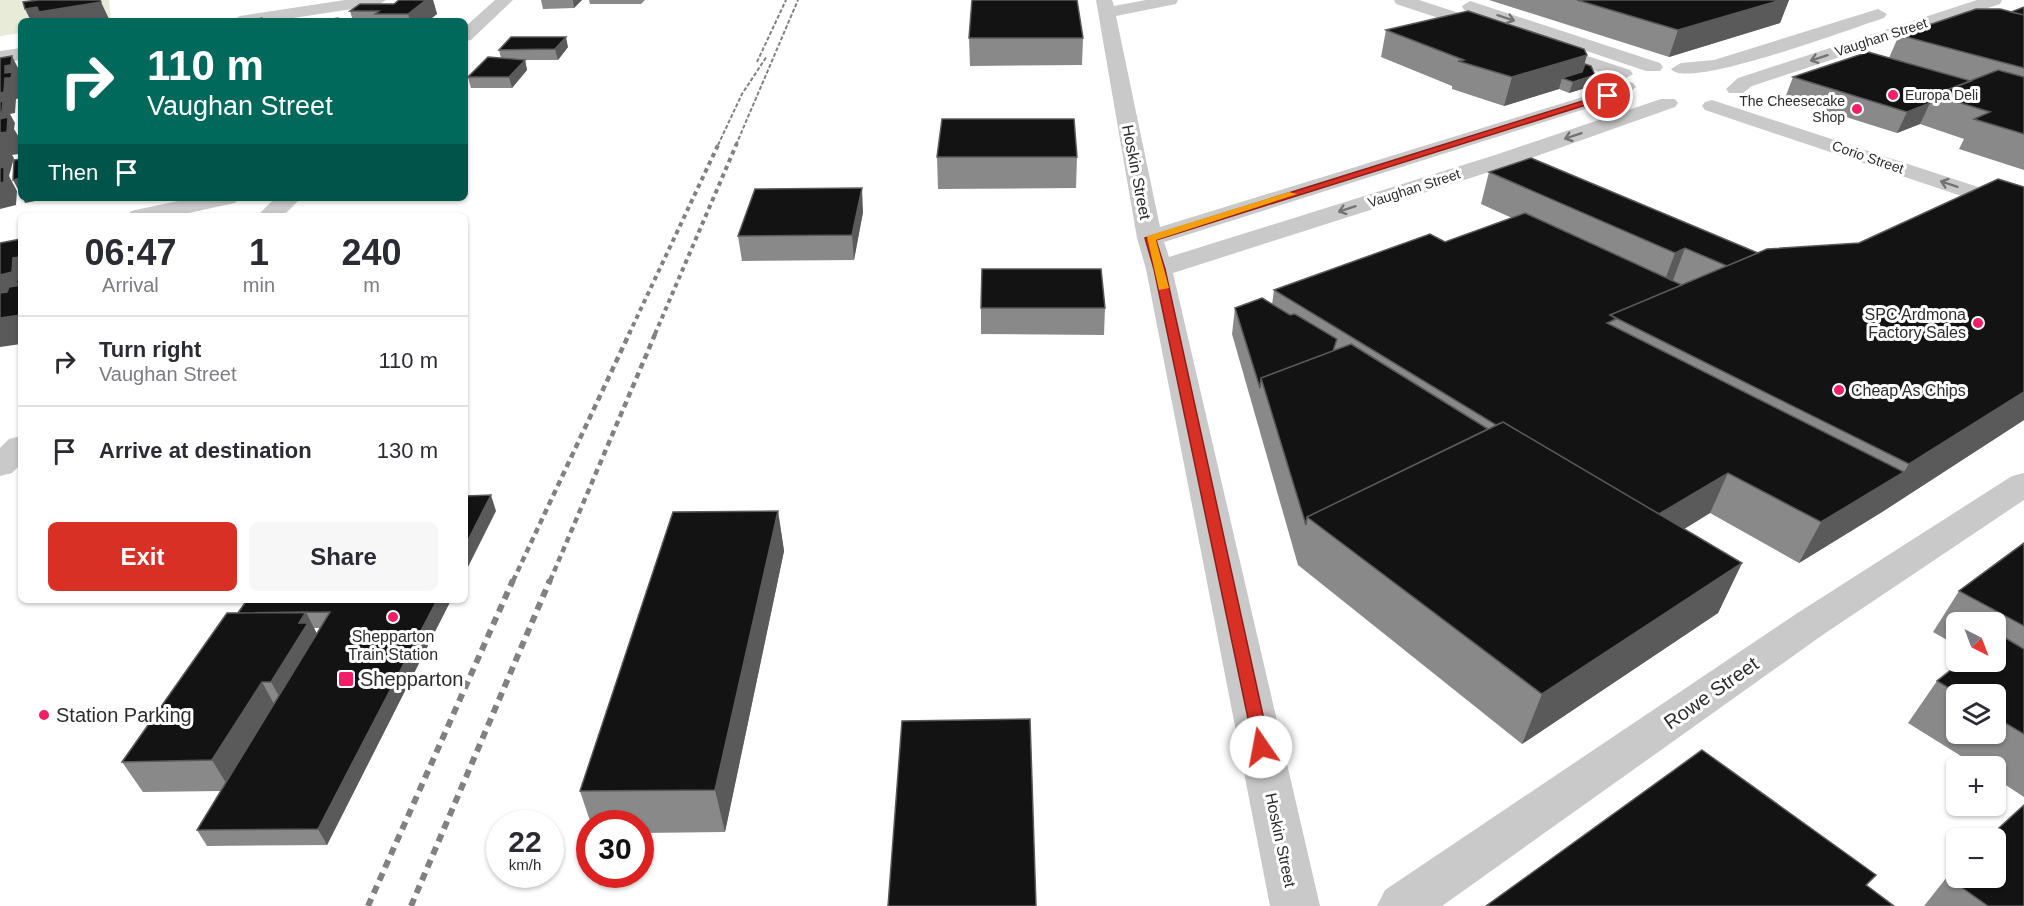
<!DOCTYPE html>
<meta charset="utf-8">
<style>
:root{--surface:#fff;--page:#f7f7f7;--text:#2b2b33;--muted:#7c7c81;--line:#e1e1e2;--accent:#d93025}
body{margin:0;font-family:Helvetica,sans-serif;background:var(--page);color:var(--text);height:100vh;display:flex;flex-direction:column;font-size:22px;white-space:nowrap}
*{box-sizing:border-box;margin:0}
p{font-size:20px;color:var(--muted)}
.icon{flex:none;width:33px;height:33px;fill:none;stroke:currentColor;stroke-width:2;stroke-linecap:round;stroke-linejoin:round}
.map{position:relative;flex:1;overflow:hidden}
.drawer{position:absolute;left:18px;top:213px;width:450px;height:390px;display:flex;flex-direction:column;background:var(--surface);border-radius:9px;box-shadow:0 2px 4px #0004}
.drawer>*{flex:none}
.hud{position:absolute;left:18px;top:18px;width:450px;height:183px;border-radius:9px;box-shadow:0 2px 4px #0004;background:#00695c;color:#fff;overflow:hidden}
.needle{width:39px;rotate:138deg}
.fabs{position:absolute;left:1946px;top:612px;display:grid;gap:12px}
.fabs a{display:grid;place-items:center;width:60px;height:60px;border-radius:9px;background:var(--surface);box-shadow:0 2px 4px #0004;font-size:30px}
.speed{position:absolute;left:486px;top:810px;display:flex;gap:12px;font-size:30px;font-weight:700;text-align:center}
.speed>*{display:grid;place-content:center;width:78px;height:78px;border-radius:50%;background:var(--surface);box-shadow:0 2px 4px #0004;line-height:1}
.speed small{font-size:15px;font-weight:400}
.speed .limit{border:9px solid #d22;background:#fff;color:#111}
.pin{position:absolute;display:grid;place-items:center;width:51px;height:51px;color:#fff;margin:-26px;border:3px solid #fff;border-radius:50%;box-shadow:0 2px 6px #0007}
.me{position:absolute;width:66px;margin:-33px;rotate:348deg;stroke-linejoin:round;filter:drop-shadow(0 0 4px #0008)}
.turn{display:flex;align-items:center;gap:21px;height:126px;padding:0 30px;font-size:27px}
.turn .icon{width:78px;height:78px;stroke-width:2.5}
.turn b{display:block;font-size:42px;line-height:51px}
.then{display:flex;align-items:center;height:57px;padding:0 30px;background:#0003;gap:12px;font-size:22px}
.eta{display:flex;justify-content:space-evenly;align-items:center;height:102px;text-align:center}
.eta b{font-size:36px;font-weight:700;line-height:42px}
.button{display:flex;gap:12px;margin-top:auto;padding:12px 30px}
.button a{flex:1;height:69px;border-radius:9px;background:var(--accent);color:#fff;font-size:24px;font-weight:700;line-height:69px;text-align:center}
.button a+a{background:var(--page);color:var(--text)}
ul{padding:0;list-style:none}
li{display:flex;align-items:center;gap:18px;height:90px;padding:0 30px;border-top:2px solid var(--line)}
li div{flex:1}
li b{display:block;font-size:22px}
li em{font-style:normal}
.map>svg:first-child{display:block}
.green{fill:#e7ebd7}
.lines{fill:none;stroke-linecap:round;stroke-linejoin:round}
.street{fill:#c9c9c9;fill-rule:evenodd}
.rail-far3{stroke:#818181;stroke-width:2;stroke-dasharray:4 2;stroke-linecap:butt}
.rail-far2{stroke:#818181;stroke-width:4;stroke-dasharray:4.5 4;stroke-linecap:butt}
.rail-far1{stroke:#818181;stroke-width:4.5;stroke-dasharray:6 4.5;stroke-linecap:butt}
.rail{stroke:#818181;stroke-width:6;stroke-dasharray:8 6;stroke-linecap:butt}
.wall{fill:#898989;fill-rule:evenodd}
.shaded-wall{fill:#5a5a5a}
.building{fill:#131313;stroke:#5a5a5a;stroke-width:1.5}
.oneway{stroke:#737373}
.route{fill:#d93025;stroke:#8d1f18;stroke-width:1.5}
.slow{fill:#f59e0b}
.poi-dot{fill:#f21e68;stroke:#fff;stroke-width:2}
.labels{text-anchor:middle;stroke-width:6;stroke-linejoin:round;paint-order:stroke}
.far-street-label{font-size:14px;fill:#2c2c2c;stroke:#fff}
.far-poi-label{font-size:14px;fill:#2c2c2c;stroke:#fff;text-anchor:start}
.street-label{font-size:16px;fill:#2c2c2c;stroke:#fff}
.poi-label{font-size:16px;fill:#2c2c2c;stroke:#fff;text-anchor:end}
.near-poi-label{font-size:20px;fill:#2c2c2c;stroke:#fff;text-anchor:start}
.near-street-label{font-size:20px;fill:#2c2c2c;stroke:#fff}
</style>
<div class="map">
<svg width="2024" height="906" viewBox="0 0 2024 906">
<rect width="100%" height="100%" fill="#fff"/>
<path class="green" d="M0 0H109L111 20 21 21V33L0 36Z"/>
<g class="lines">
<path class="street" d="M345 0H386L378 5 274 21H231L240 16Z
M495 0H513L471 40 465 41V27Z
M1096 0H1112L1114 6 1146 0H1178L1176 4 1116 16 1160 227 1609 89C1618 84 1623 80 1633 83L1636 87 1623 97 1164 242 1169 257 1495 155 1661 99H1675L1678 103 1675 107 1511 165 1173 273 1320 906H1270L1146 269 1137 238Z
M1394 0H1419L1496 25 1499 29 1490 34 1484 33 1396 4Z
M1977 0H2002L2000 4 1752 86 1743 93H1729L1726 89 1738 78Z
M1470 1 1660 63 1663 67 1660 71H1646L1464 10 1462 6Z
M1878 9 1887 14 1884 18C1855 27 1686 91 1671 69L1681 63 1714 60Z
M1542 41 1630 70 1633 74 1623 80 1536 51 1533 47 1536 43Z
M21 48V60L0 63V51Z
M1712 100 2024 202V217L1705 110 1702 106 1705 102Z
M192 198H239L235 203 175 216H128L131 211Z
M275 198H301L283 216H257Z
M21 436V464L12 473 0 476V448L9 439Z
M2024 473V500L1824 634 1442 906H1377L1385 890 1796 614 2012 476Z"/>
<path class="rail-far3" d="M757 62 786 0
M718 145 742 94 767 56
M736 145 798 0"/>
<path class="rail-far2" d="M629 334 719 143
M655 334 737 143"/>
<path class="rail-far1" d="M513 581 630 332
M550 581 656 332"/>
<path class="rail" d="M368 906 513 580
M411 906 550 580"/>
</g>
<path class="wall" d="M399 0H433L437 14 428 21H353L350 11 394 4Z
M541 0H582L574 8 543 9Z
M589 0H645L641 4H590Z
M1489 0H1789L1780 23 1669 57Z
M2024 7V170L1959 149 1964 139 1920 124 1897 133 1785 98 1793 77 1889 58 1899 35 2011 12Z
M1386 30 1585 64 1592 86 1569 93 1559 89 1504 106 1452 89V86L1381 57Z
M969 38H1083L1082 65 970 66Z
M568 47 558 60H525L527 70 512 88H471L468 77 501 58 499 50Z
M937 157H1077L1076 188 938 189Z
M1531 158 2024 420 1882 512 1799 563 1710 513 1684 529 1742 563 1718 613 1522 744 1298 565 1232 334 1235 308 1272 305 1274 290 1445 242 1512 218 1481 204 1489 172Z
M863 212 854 260 742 261 738 236Z
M981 308H1105L1104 335 981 334Z
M778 511 784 551 725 832 640 833V824H591L580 791Z
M2024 543V797L1995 778V766H1977L1908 723 1937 681 1995 662V622H1956V645L1933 632 1959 591ZM1956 694H1995V734H1956Z
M247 600H451L327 845 207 846 197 830 221 791 143 792 122 762ZM314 628H321L317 634Z
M1947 877 2024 906H1924Z"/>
<path class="shaded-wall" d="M426 0H433L437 14 428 21H410L408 14Z
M573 0H582L574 8Z
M1781 0H1789L1780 23 1669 57 1678 30Z
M101 2 110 21H31L25 9 37 7Z
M566 37 568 47 558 60 555 49Z
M1587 55 1580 80 1595 75 1592 86 1569 93 1573 82 1562 78 1559 89 1504 106 1512 77Z
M12 56 21 74V85L19 86 21 89V98L16 99 15 113 10 114 15 123 14 129 20 139 19 154 12 155 14 158 9 176 17 191 16 205 0 209V93L5 73V66Z
M525 60 527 70 512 88 509 77Z
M1930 103 1920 124 1897 133 1907 112Z
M21 178V195L13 180Z
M862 188 863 212 854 260 852 235Z
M23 198H51L25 203Z
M1685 248 1672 283 1662 288 1675 253Z
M21 257V299L0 304V275L13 258Z
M21 315V344L0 347V318Z
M2024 392V420L1882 512 1799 563 1821 522 1904 472 1909 464Z
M1728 473 1710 513 1634 560 1651 519Z
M491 495 496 511 465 573V546Z
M778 511 784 551 725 832 715 790Z
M1742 563 1718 613 1522 744 1542 694Z
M437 600H451L327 845 318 829Z
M306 612 321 642 288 712 271 682 299 623Z
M262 682 279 713 231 791 212 760Z"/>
<path class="building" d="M38 0H100L101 2 39 12 37 7 25 9 23 2Z
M399 0H426L408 14H375L379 11H350L360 4H394Z
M972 0H1077L1083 38H969Z
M1577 0H1781L1678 30Z
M2024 7V15L2011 12Z
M1976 9H2000L2024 15V68L1899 35Z
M1468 11 1584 49 1587 55 1512 77 1458 61 1464 60 1386 30Z
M262 18 263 21H247Z
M338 18 340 21H320Z
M511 37H566L555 49 499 50Z
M1868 52 1971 81 1934 95 1930 103 1907 112 1793 77Z
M12 56 11 65 5 66V73L12 72 11 78H5L4 92 0 93V58Z
M488 57 525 60 509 77H468Z
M1585 64 1591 66 1595 75 1573 82 1562 78 1582 72Z
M1998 70 2024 77V134L1974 119 1990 112 1934 95Z
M3 101 2 112H0V102Z
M8 117 7 132 0 133V119Z
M942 119H1074L1077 157H937Z
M1531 158 1758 253 1727 266 1685 248 1675 253 1489 172Z
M21 159V178L13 180 14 160Z
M4 167V182L0 183V168Z
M1998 179 2024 187V392L1909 464 1610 315 1767 249 1859 243Z
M862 188 852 235 738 236 755 189Z
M1525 213 1682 285 1610 315 1616 319 1607 323 1904 472 1821 522 1728 473 1659 514 1503 422 1496 425 1274 290 1430 234 1445 242Z
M21 239V257L13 258 12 272 0 275V243Z
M982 269H1101L1105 308H981Z
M21 275V283H15Z
M21 285V315L0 318V293L7 292 9 287Z
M1262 298 1290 315 1295 314 1337 339 1333 351 1261 378 1260 388 1235 308Z
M1351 344 1488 429 1307 517 1306 525 1261 378Z
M1503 422 1742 563 1542 694 1307 517Z
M491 495 465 546V496Z
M778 511 715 790 580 791 673 512Z
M2024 543V626L1959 591Z
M247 600H437L318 829 197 830 330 612 238 613Z
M306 612 299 623H308L271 682H262L212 760 122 762 227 613Z
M1997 633 2024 649V734L1995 717V694H1959L1937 681 1961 662H1995V635Z
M1030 719 1036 906H888L902 721Z
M1702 750 1876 875 1866 885 1894 906H1486Z
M2024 805V906H1988L1947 877 1956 869V878H1995V838H1988Z"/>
<defs><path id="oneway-shaft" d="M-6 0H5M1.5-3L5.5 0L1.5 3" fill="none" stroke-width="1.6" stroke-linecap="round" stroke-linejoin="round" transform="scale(1.5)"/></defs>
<g class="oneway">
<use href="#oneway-shaft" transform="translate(1506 18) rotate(18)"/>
<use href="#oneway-shaft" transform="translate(1819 58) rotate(162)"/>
<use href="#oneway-shaft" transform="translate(1573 136) rotate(161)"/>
<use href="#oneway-shaft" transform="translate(1949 184) rotate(-161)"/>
<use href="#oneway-shaft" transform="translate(1347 209) rotate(162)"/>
</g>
<path class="route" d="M1608 93 1611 97 1156 240 1165 269 1270 747 1268 752 1261 754 1255 752 1154 269 1145 238Z"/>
<path class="slow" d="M1289 192 1297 194 1156 240 1169 288 1159 290 1147 236Z"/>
<g class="poi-dot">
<circle cx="1893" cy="95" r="6"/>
<circle cx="1857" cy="109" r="6"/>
<circle cx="1978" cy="323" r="6"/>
<circle cx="1839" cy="390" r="6"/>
<circle cx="393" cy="617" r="6"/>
<rect x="338" y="671" width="16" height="16" rx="3"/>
<circle cx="44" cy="715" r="6"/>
</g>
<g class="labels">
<g class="far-street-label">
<text transform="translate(1881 37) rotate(-18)" y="5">Vaughan Street</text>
<text transform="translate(1868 157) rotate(19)" y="5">Corio Street</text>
<text transform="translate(1414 188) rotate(-18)" y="5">Vaughan Street</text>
</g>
<g class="far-poi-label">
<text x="1905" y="100">Europa Deli</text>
<text x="1845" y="106" text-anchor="end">The Cheesecake<tspan x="1845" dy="16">Shop</tspan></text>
</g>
<g class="street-label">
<text transform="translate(1137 172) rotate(79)" y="6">Hoskin Street</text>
<text transform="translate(1281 840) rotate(78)" y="6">Hoskin Street</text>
</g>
<g class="poi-label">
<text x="1966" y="320">SPC Ardmona<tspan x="1966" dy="18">Factory Sales</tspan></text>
<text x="1851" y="396" text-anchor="start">Cheap As Chips</text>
<text x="393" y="642" text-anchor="middle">Shepparton<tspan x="393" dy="18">Train Station</tspan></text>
</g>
<g class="near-poi-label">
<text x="360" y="686">Shepparton</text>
<text x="56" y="722">Station Parking</text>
</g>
<g class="near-street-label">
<text transform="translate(1711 693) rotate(-35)" y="7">Rowe Street</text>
</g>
</g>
</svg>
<div class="fabs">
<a><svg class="needle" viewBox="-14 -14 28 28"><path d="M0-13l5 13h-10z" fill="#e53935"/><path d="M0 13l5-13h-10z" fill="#7c7c81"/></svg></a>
<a><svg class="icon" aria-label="layers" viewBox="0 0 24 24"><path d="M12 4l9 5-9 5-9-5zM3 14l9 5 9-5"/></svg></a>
<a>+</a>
<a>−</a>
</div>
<div class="speed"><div>22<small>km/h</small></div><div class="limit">30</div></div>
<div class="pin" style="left:1608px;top:96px;background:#d93025"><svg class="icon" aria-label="arrive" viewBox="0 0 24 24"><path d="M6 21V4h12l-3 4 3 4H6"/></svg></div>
<svg class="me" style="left:1261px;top:747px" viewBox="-20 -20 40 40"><circle r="19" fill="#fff"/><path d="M0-13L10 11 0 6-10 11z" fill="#d93025"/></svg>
<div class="hud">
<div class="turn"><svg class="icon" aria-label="right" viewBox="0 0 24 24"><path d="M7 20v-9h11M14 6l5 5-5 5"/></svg><div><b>110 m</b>Vaughan Street</div></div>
<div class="then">Then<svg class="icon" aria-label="arrive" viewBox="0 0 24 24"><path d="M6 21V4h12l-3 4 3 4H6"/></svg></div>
</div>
<section class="drawer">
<div class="eta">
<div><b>06:47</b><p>Arrival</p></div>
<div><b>1</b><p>min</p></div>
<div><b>240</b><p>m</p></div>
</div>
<ul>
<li><svg class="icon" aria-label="right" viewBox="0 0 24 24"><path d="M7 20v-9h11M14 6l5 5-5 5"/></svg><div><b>Turn right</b><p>Vaughan Street</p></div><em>110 m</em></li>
<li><svg class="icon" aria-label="arrive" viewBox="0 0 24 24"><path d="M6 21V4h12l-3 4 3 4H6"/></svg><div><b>Arrive at destination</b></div><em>130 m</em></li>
</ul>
<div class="button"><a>Exit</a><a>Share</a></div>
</section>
</div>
